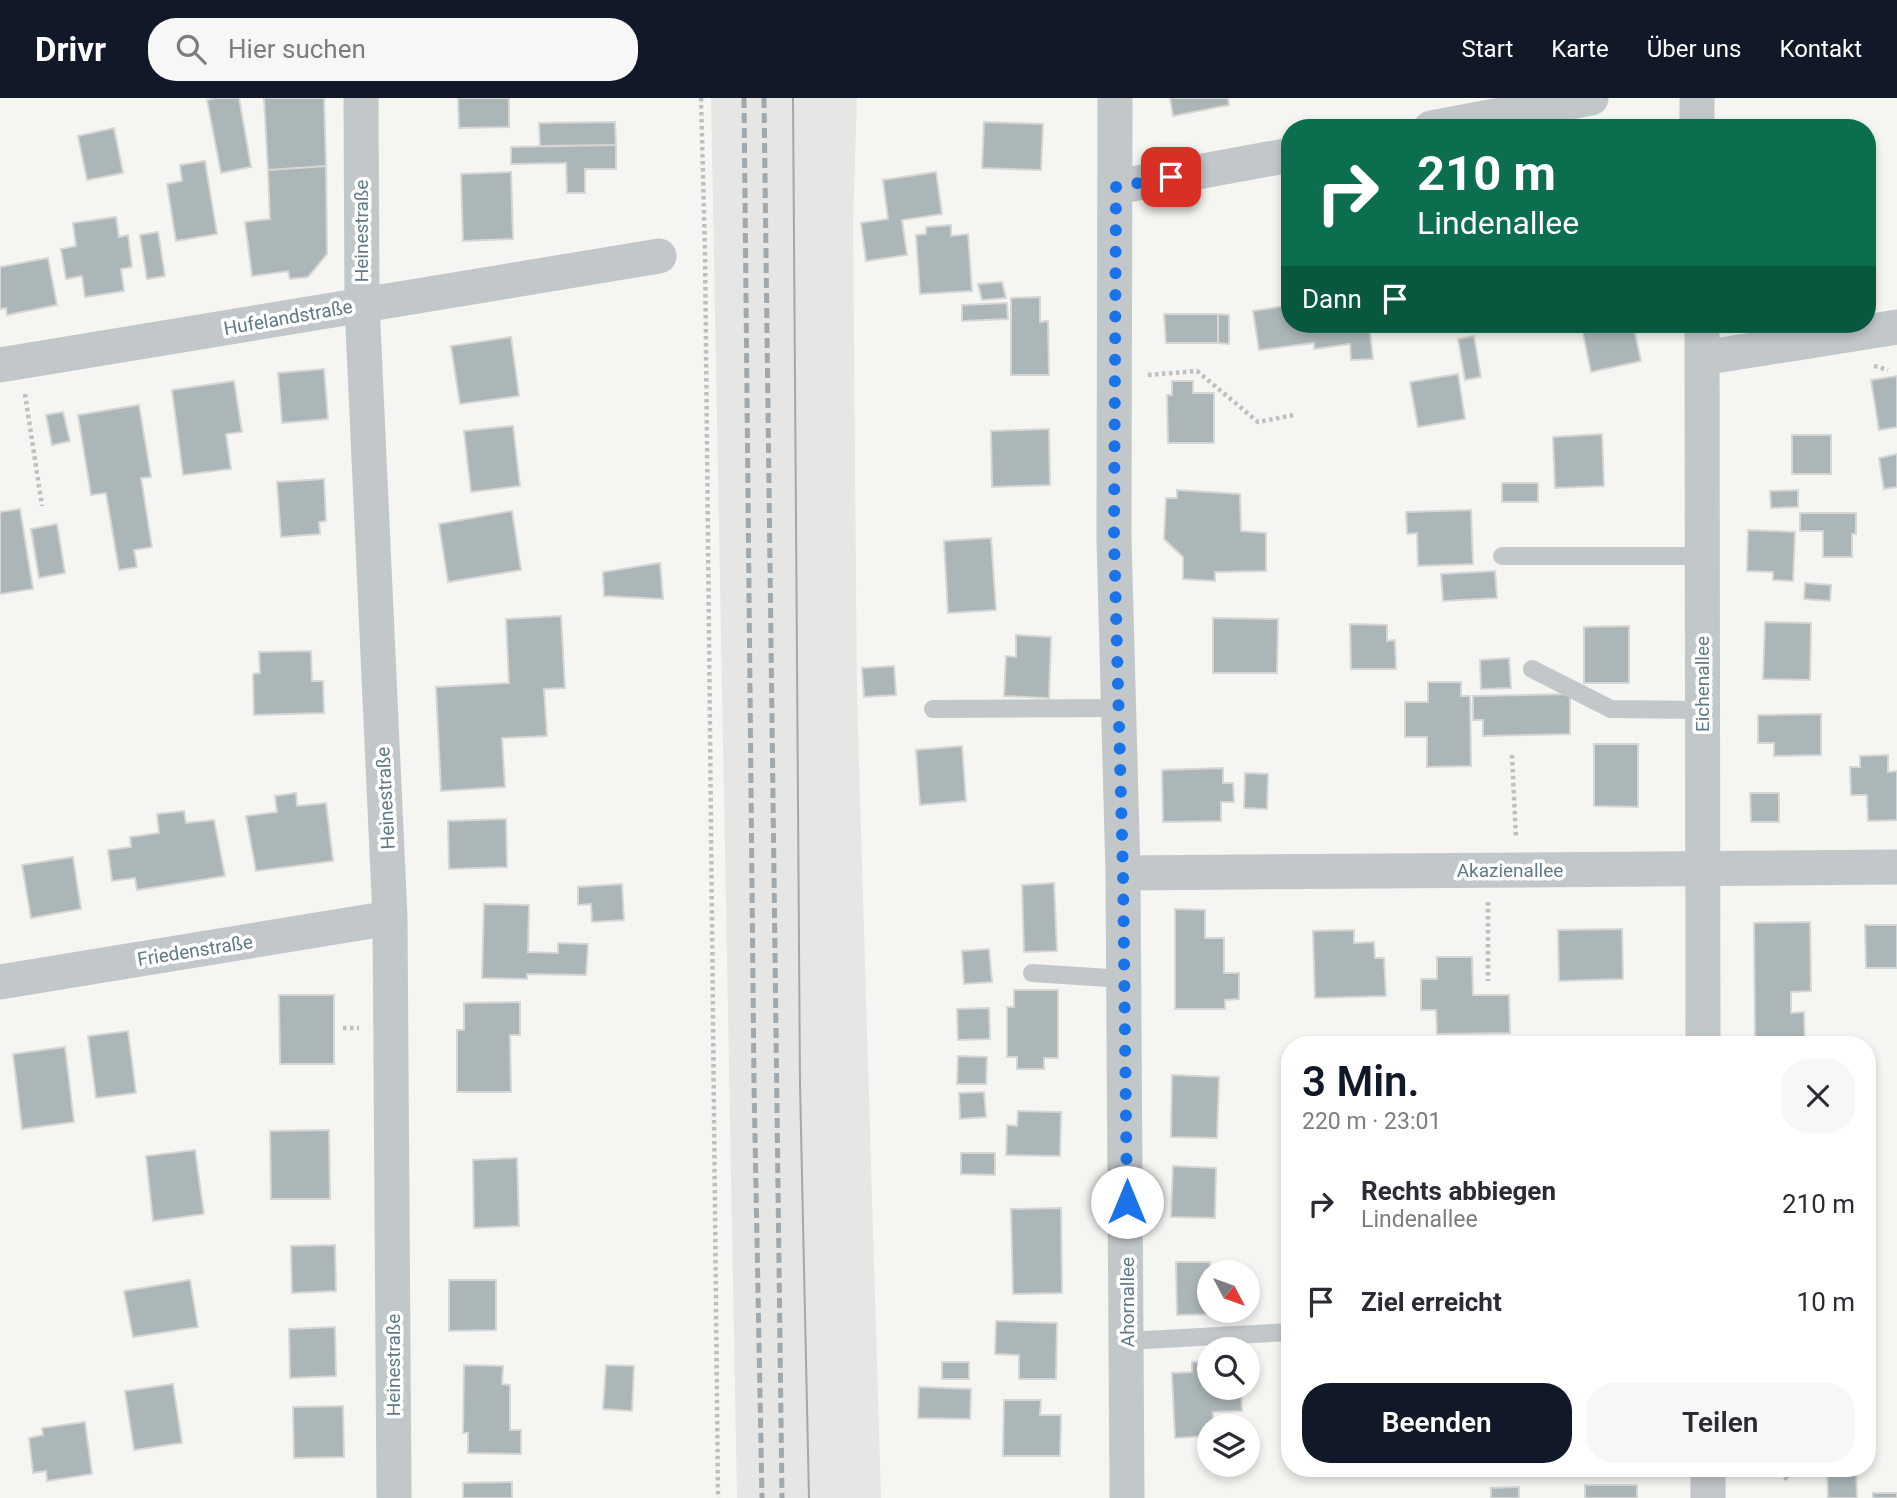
<!DOCTYPE html>
<html lang="de">
<meta charset="utf-8">
<style>
:root{--surface:#fff;--page:#f7f7f7;--text:#2b2b33;--muted:#7c7c81;--accent:#111827}
body{margin:0;font-family:Roboto,sans-serif;background:var(--page);color:var(--text);height:100vh;display:flex;flex-direction:column;font-size:26px;white-space:nowrap}
*{box-sizing:border-box;margin:0}
p{font-size:23px;color:var(--muted)}
.icon{flex:none;width:38px;height:38px;fill:none;stroke:currentColor;stroke-width:2;stroke-linecap:round;stroke-linejoin:round}
.map{position:relative;flex:1;overflow:hidden}
.sheet{position:absolute;left:1281px;top:938px;width:595px;height:441px;display:flex;flex-direction:column;background:var(--surface);border-radius:28px;box-shadow:0 4px 10px #0003}
.sheet>*{flex:none}
.top-card{position:absolute;left:1281px;top:21px;width:595px;height:214px;border-radius:28px;box-shadow:0 4px 10px #0003;background:#0b6e4f;color:#fff;overflow:hidden}
.needle{width:46px;rotate:131deg}
.fabs{position:absolute;left:1197px;top:1162px;display:grid;gap:14px}
.fabs a{display:grid;place-items:center;width:63px;height:63px;border-radius:50%;background:var(--surface);box-shadow:0 4px 10px #0003;font-size:35px}
.pin{position:absolute;display:grid;place-items:center;width:60px;height:60px;color:#fff;margin:-30px;border-radius:14px;box-shadow:0 4px 10px #0006}
.me{position:absolute;width:77px;margin:-38px;rotate:0deg;stroke-linejoin:round;filter:drop-shadow(0 0 5px #0008)}
.turn{display:flex;align-items:center;gap:24px;height:147px;padding:0 21px;font-size:32px}
.turn .icon{width:91px;height:91px;stroke-width:2.5}
.turn b{display:block;font-size:49px;line-height:60px}
.then{display:flex;align-items:center;height:66px;padding:0 21px;background:#0003;gap:14px;font-size:26px}
.round{display:grid;place-items:center;flex:none;width:74px;height:74px;border-radius:28px;background:var(--page)}
.head{display:flex;align-items:center;justify-content:space-between;height:119px;padding:0 21px}
h1{font-size:42px;font-weight:600;line-height:52px;color:var(--accent)}
.button{display:flex;gap:14px;margin-top:auto;padding:14px 21px}
.button a{flex:1;height:80px;border-radius:28px;background:var(--accent);color:#fff;font-size:28px;font-weight:600;line-height:80px;text-align:center}
.button a+a{background:var(--page);color:var(--text)}
ul{padding:0;list-style:none}
li{display:flex;align-items:center;gap:21px;height:98px;padding:0 21px}
li div{flex:1}
li b{display:block;font-size:26px}
li em{font-style:normal}
header{display:flex;align-items:center;gap:42px;box-sizing:border-box;height:98px;padding:0 35px;background:var(--accent);color:#fff}
header strong{font-size:33px}
nav{display:flex;gap:38px;margin-inline-start:auto;font-size:24px}
.search{width:490px;height:63px;background:var(--page);display:flex;align-items:center;gap:18px;box-sizing:border-box;padding:0 24px;border-radius:28px;color:var(--muted);font-size:26px}
.map>svg:first-child{display:block}
.built{fill:#e6e6e4}
.building{fill:#abb6b9;stroke:#d6d6d4;stroke-width:2}
.lines{fill:none;stroke-linecap:round;stroke-linejoin:round}
.path{stroke:#bdc0c2;stroke-width:4.5;stroke-dasharray:3.5 3.5;stroke-linecap:butt}
.lane{stroke:#c2c7ca;stroke-width:18}
.street{stroke:#c2c7ca;stroke-width:35}
.tram{stroke:#a0a9ad;stroke-width:2}
.rail{stroke:#a0a9ad;stroke-width:5;stroke-dasharray:10 5;stroke-linecap:butt}
.route{stroke:#1a73e8;stroke-width:12;stroke-dasharray:0 21.6}
.labels{text-anchor:middle;stroke-width:7;stroke-linejoin:round;paint-order:stroke}
.street-label{font-size:19px;fill:#617a85;stroke:#fff}
</style>
<header>
<strong>Drivr</strong>
<div class="search"><svg class="icon" aria-label="search" viewBox="0 0 24 24"><circle cx="10" cy="10" r="6"/><path d="M15 15l6 6"/></svg>Hier suchen</div>
<nav><a>Start</a><a>Karte</a><a>Über uns</a><a>Kontakt</a></nav>
</header>
<div class="map">
<svg width="1897" height="1400" viewBox="0 0 1897 1400">
<rect width="100%" height="100%" fill="#f5f5f1"/>
<path class="built" d="M711 0H857L853 126 857 599 881 1400H737Z"/>
<path class="building" d="M217 0H239L251 69 221 75 207 2Z
M264 0H324L326 68 268 72Z
M458 0H509V29L459 30Z
M1170 0H1228L1229 7 1173 18Z
M615 24 616 47 540 48 539 25Z
M984 24 1043 26 1041 72 982 70Z
M114 30 123 75 87 82 78 38Z
M616 47V71H585V95H567L566 65 511 66V49Z
M205 63 217 136 176 143 167 86 182 83 180 67Z
M326 68 327 156 308 179 290 181 288 173 252 178 245 124 270 121 268 72Z
M511 74 513 141 463 143 461 76Z
M936 74 942 116 902 122 907 157 866 163 861 125 888 121 883 82Z
M116 119 119 139 128 137 132 169 121 171 124 193 85 199 82 178 66 181 61 151 76 148 73 125Z
M951 127V138L968 136 972 193 920 196 916 137 926 136V129Z
M158 134 165 178 147 181 140 137Z
M48 160 57 207 7 217 6 210 0 211V169Z
M1002 184 1006 200 982 202 978 186Z
M1040 199V224L1048 223 1049 277H1011V200Z
M1007 205 1008 221 962 223V207Z
M1290 207V226H1369L1373 261 1351 262 1350 246 1314 251V245L1259 252 1253 213Z
M1164 216H1218V245H1166Z
M1218 216 1229 217V246L1218 245Z
M1581 226H1633L1641 263 1591 274Z
M1474 238 1481 279 1465 282 1458 241Z
M511 239 519 298 460 306 451 248Z
M324 271 328 321 282 325 278 275Z
M1458 276 1465 321 1418 329 1410 284Z
M1897 278V329L1879 332 1871 282Z
M234 283 242 334 226 336 231 371 183 377 172 292Z
M1172 283H1193V295H1214V345H1168L1167 297H1172Z
M139 307 151 379 141 380 152 449 134 452 137 469 119 472 106 395 91 397 78 317Z
M63 314 70 343 52 347 46 317Z
M513 328 520 388 471 394 464 333Z
M1049 331 1050 387 992 389 991 333Z
M1602 336 1604 388 1555 390 1553 339Z
M1792 337H1831V376H1792Z
M1897 356V389L1884 391 1879 360Z
M324 381 326 423 319 424 320 436 281 439 277 384Z
M1502 385H1538V404H1502Z
M1177 392 1240 396 1241 433 1266 435V473L1215 474V483L1183 481V459L1164 441 1166 400H1177Z
M1798 392V409L1771 410 1770 393Z
M20 411 33 491 0 496V414Z
M1471 412 1473 466 1418 468 1417 435 1407 436 1406 414Z
M512 413 521 472 448 484 439 426Z
M1800 415H1856V436H1852V459H1823V433H1800Z
M57 426 65 475 39 480 31 431Z
M1748 432 1795 434 1793 483 1773 482V474L1747 473Z
M991 440 996 512 948 515 944 443Z
M660 465 663 501 604 498 603 474Z
M1495 473 1497 500 1443 503 1441 476Z
M1805 485 1831 487 1830 503 1804 501Z
M561 518 565 590 544 591 547 638 502 640 505 689 441 693 436 589 509 585 506 521Z
M1213 520 1278 521 1277 575H1213Z
M1765 524 1811 525 1810 582 1763 581Z
M1350 526 1387 527V543L1395 542 1396 571H1351Z
M1629 528V585H1584V529Z
M1016 537 1051 539 1049 600 1004 598 1006 558 1016 559Z
M311 553 312 583H323L324 615 254 617 253 576 260 575 259 554Z
M1509 560 1511 590 1481 591 1480 562Z
M894 568 896 597 864 599 862 570Z
M1428 584H1461V598H1470L1471 668 1427 669V639H1405V604H1428Z
M1570 596V636L1483 638V622H1473V598Z
M1821 616V657L1774 658V645H1758V617Z
M1594 646H1638V709L1594 708Z
M962 648 966 703 920 707 916 652Z
M1888 657V674L1897 673V722L1868 723 1867 697H1851L1850 669H1860V658Z
M1223 670V685H1233L1234 704H1221V723L1163 724 1162 672Z
M1245 675 1268 676 1267 711 1244 710Z
M296 695 297 708 326 705 333 763 256 773 246 718 277 714 275 698Z
M1750 695H1779V724H1751Z
M184 713 186 725 214 722 225 778 137 792 135 780 112 783 108 752 131 749 130 739 159 735 157 716Z
M506 721 507 769 449 771 448 723Z
M73 759 81 811 31 820 22 767Z
M1054 785 1057 853 1024 854 1022 787Z
M622 786 624 822 592 824 591 806 578 807V789Z
M484 806 529 807 528 854 558 855V845L588 846 586 877 527 876V881L482 880Z
M1175 811 1205 812V840H1224V875H1239V901L1225 902V911H1175Z
M1810 824 1811 893 1791 894V915L1804 914 1805 947H1755L1754 825Z
M1865 827H1897V870H1866Z
M1622 831 1623 881 1559 883 1558 832Z
M1354 832V845L1374 844 1375 860H1384L1386 898 1315 900 1313 833Z
M989 851 992 884 964 886 962 853Z
M1437 859H1472L1473 897H1509L1510 935 1437 936 1436 912H1421V881H1437Z
M1014 892H1058V960H1044V971H1017V959H1007V909H1014Z
M279 897H334V966H280Z
M520 904V937H510L511 994H457V932H464V905Z
M989 910 990 941 958 942 957 911Z
M128 933 136 995 96 1000 88 938Z
M65 949 74 1024 22 1031 13 956Z
M958 958 987 959 986 986H957Z
M1172 977 1219 979 1217 1040 1171 1039Z
M984 994 986 1019 960 1021 959 995Z
M1018 1013 1061 1014 1060 1058 1006 1057 1007 1027 1017 1028Z
M329 1032 330 1101H271L270 1033Z
M1867 1047H1872V1078H1867Z
M195 1052 204 1116 153 1123 146 1058Z
M961 1055H995V1077L961 1076Z
M517 1060 519 1128 474 1130 473 1062Z
M1173 1068 1216 1070 1215 1120 1171 1119Z
M1061 1110 1062 1195 1013 1196 1011 1111Z
M335 1147 336 1193 292 1195 291 1148Z
M1176 1164H1210L1209 1213H1224V1216L1177 1217Z
M190 1182 198 1229 133 1239 124 1193Z
M449 1182H496V1232L449 1233Z
M996 1223 1057 1225 1056 1281H1019V1257L995 1256Z
M335 1229 336 1278 290 1280 289 1231Z
M1209 1263V1290H1241L1242 1313 1213 1314V1328H1209V1338L1175 1340 1172 1275 1192 1274V1264Z
M942 1264H969V1281H942Z
M464 1267 503 1268 502 1286 510 1287V1332H521V1356L468 1355V1335H463Z
M606 1267 634 1268 632 1313 603 1311Z
M173 1286 182 1345 134 1352 125 1293Z
M919 1289 971 1291 970 1321 918 1320Z
M1004 1302H1041L1040 1317H1061L1060 1358H1003Z
M343 1308 344 1359 294 1360 293 1309Z
M85 1324 92 1376 47 1383 46 1373 33 1375 29 1340 43 1337 42 1330Z
M1827 1370H1856L1857 1400H1828Z
M512 1384V1400H463V1385Z
M1585 1387H1637V1400H1585Z
M1519 1389V1400H1491V1390Z
M1873 1395H1897V1400H1873Z"/>
<g class="lines">
<path class="path" d="M701 0 705 153 718 1400
M1874 268 1888 272
M1148 277 1197 273 1258 324 1294 317
M25 296 42 408
M1512 657 1516 740
M1488 804V883
M343 930H359
M1774 1370 1788 1382"/>
<path class="lane" d="M1502 458H1702
M1532 571 1611 611 1702 612
M933 611 1119 610
M1032 875 1124 881
M1127 1243 1290 1234"/>
<path class="street" d="M361 0 362 206 390 820 394 1400
M1115 0 1114 440 1123 775 1127 1400
M1697 0V30
M1431 30 1591 0
M1116 89 1290 57
M1702 226 1703 947
M1702 260 1897 229
M0 267 659 158
M1123 775 1897 769
M0 884 390 820
M1708 1370V1400"/>
<path class="tram" d="M793 0 800 986 809 1400"/>
<path class="rail" d="M744 0 754 986 762 1400
M764 0 782 1400"/>
</g>
<g class="lines">
<path class="route" d="M1127 1104 1123 775 1114 440 1116 89 1171 79"/>
</g>
<g class="labels">
<g class="street-label">
<text transform="translate(361 133) rotate(-90)" y="7">Heinestraße</text>
<text transform="translate(288 219) rotate(-10)" y="7">Hufelandstraße</text>
<text transform="translate(1702 586) rotate(-90)" y="7">Eichenallee</text>
<text transform="translate(385 700) rotate(-93)" y="7">Heinestraße</text>
<text x="1510" y="779">Akazienallee</text>
<text transform="translate(195 852) rotate(-9)" y="7">Friedenstraße</text>
<text transform="translate(1127 1204) rotate(-90)" y="7">Ahornallee</text>
<text transform="translate(393 1267) rotate(-90)" y="7">Heinestraße</text>
</g>
</g>
</svg>
<div class="fabs">
<a><svg class="needle" viewBox="-14 -14 28 28"><path d="M0-13l5 13h-10z" fill="#e53935"/><path d="M0 13l5-13h-10z" fill="#7c7c81"/></svg></a>
<a><svg class="icon" aria-label="search" viewBox="0 0 24 24"><circle cx="10" cy="10" r="6"/><path d="M15 15l6 6"/></svg></a>
<a><svg class="icon" aria-label="layers" viewBox="0 0 24 24"><path d="M12 4l9 5-9 5-9-5zM3 14l9 5 9-5"/></svg></a>
</div>
<div class="pin" style="left:1171px;top:79px;background:#d93025"><svg class="icon" aria-label="arrive" viewBox="0 0 24 24"><path d="M6 21V4h12l-3 4 3 4H6"/></svg></div>
<svg class="me" style="left:1127px;top:1104px" viewBox="-20 -20 40 40"><circle r="19" fill="#fff"/><path d="M0-13L10 11 0 6-10 11z" fill="#1a73e8"/></svg>
<div class="top-card">
<div class="turn"><svg class="icon" aria-label="right" viewBox="0 0 24 24"><path d="M7 20v-9h11M14 6l5 5-5 5"/></svg><div><b>210 m</b>Lindenallee</div></div>
<div class="then">Dann<svg class="icon" aria-label="arrive" viewBox="0 0 24 24"><path d="M6 21V4h12l-3 4 3 4H6"/></svg></div>
</div>
<section class="sheet">
<div class="head"><div><h1>3 Min.</h1><p>220 m · 23:01</p></div><a class="round"><svg class="icon" aria-label="close" viewBox="0 0 24 24"><path d="M6 6l12 12M18 6L6 18"/></svg></a></div>
<ul>
<li><svg class="icon" aria-label="right" viewBox="0 0 24 24"><path d="M7 20v-9h11M14 6l5 5-5 5"/></svg><div><b>Rechts abbiegen</b><p>Lindenallee</p></div><em>210 m</em></li>
<li><svg class="icon" aria-label="arrive" viewBox="0 0 24 24"><path d="M6 21V4h12l-3 4 3 4H6"/></svg><div><b>Ziel erreicht</b></div><em>10 m</em></li>
</ul>
<div class="button"><a>Beenden</a><a>Teilen</a></div>
</section>
</div>
